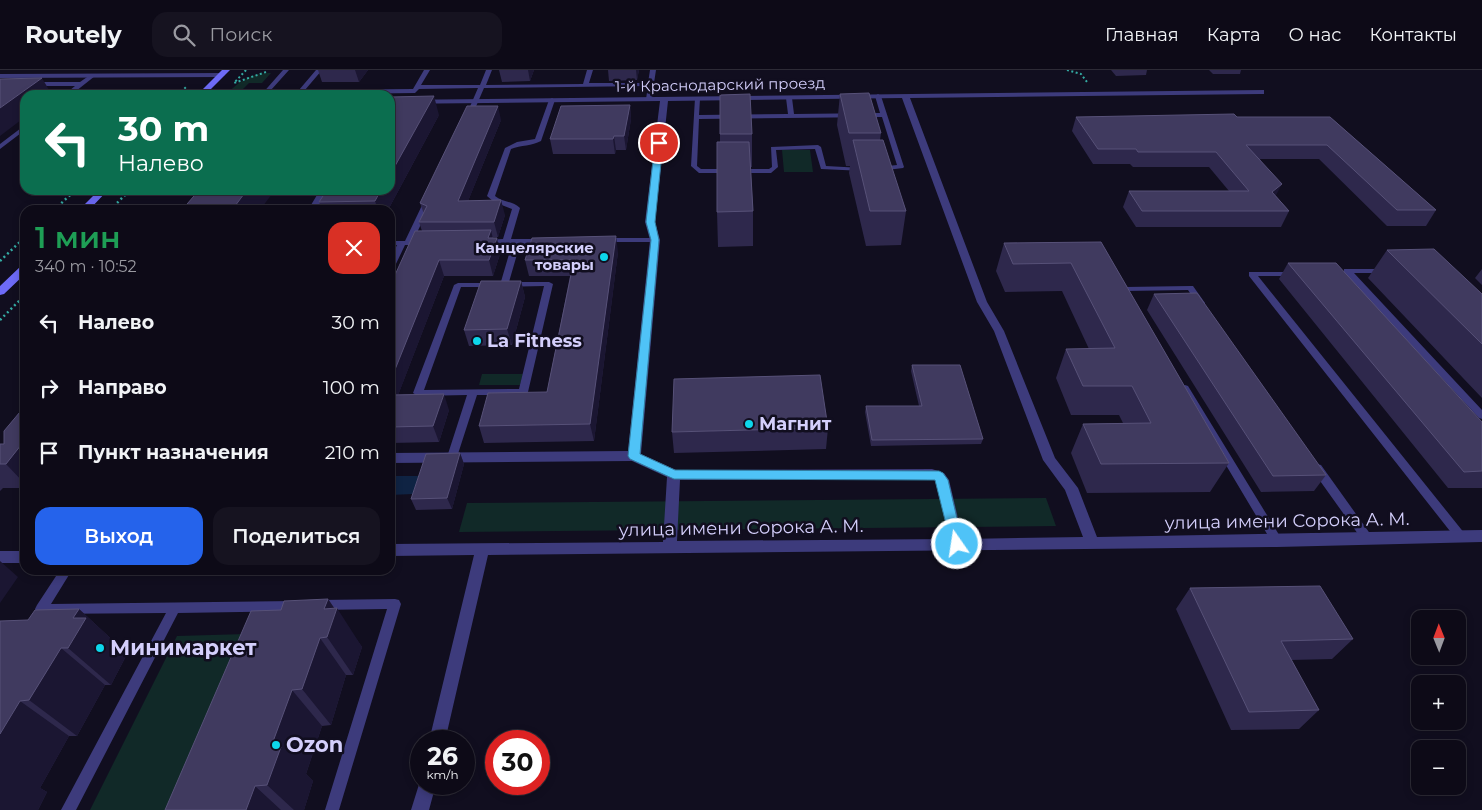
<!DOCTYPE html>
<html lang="ru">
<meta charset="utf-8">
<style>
:root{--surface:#0d0a17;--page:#161320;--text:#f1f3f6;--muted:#9a9aa1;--line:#2d2b36;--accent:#2563eb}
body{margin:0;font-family:Montserrat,sans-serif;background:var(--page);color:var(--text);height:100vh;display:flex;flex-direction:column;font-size:19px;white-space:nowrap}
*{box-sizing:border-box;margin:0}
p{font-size:16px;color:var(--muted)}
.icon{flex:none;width:28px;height:28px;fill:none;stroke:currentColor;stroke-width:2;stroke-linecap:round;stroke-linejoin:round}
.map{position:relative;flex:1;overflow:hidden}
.sheet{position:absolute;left:20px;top:135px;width:375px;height:370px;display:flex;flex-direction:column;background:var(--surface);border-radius:15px;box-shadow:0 2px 8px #0003,0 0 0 1px var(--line)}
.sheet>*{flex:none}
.hud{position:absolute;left:20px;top:20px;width:375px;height:105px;border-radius:15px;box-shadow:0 2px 8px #0003,0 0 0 1px var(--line);background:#0b6e4f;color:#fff;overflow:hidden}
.needle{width:32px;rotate:359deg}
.tools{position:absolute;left:1411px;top:540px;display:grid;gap:10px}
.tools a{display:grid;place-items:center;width:55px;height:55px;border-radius:10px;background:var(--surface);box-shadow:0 2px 8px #0003,0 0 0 1px var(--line);font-size:25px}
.speed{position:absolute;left:410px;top:660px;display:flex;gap:10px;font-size:25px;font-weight:700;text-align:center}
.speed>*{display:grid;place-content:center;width:65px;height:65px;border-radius:50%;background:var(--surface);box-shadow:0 2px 8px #0003,0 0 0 1px var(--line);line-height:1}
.speed small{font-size:12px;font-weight:400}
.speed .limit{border:8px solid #d22;background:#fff;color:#111}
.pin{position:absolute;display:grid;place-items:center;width:42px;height:42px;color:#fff;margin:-21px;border:2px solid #fff;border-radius:50%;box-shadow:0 1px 5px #0007}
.me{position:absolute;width:55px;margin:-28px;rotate:347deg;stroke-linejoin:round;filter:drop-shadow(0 0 4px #0008)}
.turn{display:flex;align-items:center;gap:18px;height:105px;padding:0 15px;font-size:22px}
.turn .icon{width:65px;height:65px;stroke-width:2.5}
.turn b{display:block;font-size:35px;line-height:42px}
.round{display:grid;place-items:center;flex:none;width:52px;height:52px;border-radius:15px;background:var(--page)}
.headline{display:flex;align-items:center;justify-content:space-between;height:85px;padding:0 15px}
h1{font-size:30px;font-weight:600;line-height:38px;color:#1e9e55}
.action{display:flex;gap:10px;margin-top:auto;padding:10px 15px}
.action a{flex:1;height:58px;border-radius:15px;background:var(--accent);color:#fff;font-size:20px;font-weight:600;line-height:58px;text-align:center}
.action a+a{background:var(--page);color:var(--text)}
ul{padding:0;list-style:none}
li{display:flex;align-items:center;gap:15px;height:65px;padding:0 15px}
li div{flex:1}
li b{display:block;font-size:19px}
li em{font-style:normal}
header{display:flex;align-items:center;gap:30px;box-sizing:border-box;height:70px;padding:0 25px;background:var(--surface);border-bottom:1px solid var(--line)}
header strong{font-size:24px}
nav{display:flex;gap:28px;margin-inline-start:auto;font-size:18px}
.search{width:350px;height:45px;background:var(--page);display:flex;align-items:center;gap:12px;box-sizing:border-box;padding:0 18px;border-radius:15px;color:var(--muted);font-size:19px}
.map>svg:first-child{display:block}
.green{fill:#112928}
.water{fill:#0f2343}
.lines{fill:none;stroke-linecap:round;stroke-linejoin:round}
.path-far1{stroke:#34aba3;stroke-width:2;stroke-dasharray:2 2.5;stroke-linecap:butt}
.path{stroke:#34aba3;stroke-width:2.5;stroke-dasharray:2 3;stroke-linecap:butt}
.lane{fill:#3d3b7c;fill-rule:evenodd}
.street{fill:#3d3b7c;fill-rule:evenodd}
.secondary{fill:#6e6bf7;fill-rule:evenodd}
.wall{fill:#2e284c}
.shaded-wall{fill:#1b1632}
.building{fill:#403a5f;stroke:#575178}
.route{fill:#4fc3f7;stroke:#337fa1}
.poi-dot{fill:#0dd6eb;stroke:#110e1f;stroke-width:2}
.labels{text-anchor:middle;stroke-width:5;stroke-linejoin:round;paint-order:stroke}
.far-street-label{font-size:15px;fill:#d4cffc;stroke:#110e1f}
.far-poi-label{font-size:15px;font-weight:bold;fill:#d4cffc;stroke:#110e1f;text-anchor:end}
.poi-label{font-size:18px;font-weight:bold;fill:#d4cffc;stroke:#110e1f;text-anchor:start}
.street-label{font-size:18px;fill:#d4cffc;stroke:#110e1f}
.near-poi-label{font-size:21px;font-weight:bold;fill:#d4cffc;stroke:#110e1f;text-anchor:start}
</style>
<header>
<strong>Routely</strong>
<div class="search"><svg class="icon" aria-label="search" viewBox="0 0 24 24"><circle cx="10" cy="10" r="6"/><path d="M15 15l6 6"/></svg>Поиск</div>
<nav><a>Главная</a><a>Карта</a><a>О нас</a><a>Контакты</a></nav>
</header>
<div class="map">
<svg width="1482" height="740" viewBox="0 0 1482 740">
<rect width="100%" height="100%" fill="#110e1f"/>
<path class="green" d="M271 3 262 13H249L240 22 252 23 226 25C238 12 252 2 271 3Z
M782 80H810L813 102H784Z
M482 304H523L520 315H479Z
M1046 428 1056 456 459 462 467 433Z
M246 564 168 740H90L177 566Z"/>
<path class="water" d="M390 406H419L413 424 390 425Z"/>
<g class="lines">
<path class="path-far1" d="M246 0 234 13 266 2
M1067 0 1081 4 1087 12
M178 25 186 17
M69 126 76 120
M124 126 130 120"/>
<path class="path" d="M54 140 70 125
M110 140 125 125
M0 191 25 167
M0 250 25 225"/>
<path class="lane" d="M283 0H289L271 20H299L316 0H322L305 20 413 19 424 0H430L421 15H480L486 0H492L486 15 583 14 587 0H593L589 13H648L650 0H656L654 13 706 12 709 14 706 16H654L652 29 649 31 646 29 648 16 484 18 471 48 468 50 465 48 478 18 419 19 415 23 261 25Z
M90 5 95 6 71 25H64L75 16H33L30 14 33 12H80Z
M878 24 881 26 904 97 903 98 879 101 876 99 879 97 897 95 882 47 699 49 697 96 701 99H769L772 97 771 77 818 75 821 77 826 96 862 98 865 100 864 101 821 99 815 79 776 80 778 97 771 103H699L691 96 695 28 700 29 699 45 788 44 786 28 789 26 792 28 794 44 880 43 875 26Z
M552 28 555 30 541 71C532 76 521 75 511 79L495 126C502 132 513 131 520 138L511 169H544L548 171 544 173 520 174 509 212H549L553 214 528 322 523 325H477L457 387 452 391 447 387 467 325 418 326 413 323 454 215 458 213H491L495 215 491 217H461L424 320 519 319 544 216 501 217 500 215 512 174H486L482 172 486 170 503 169 512 139 494 132 487 126 505 78 517 72 535 69 549 30Z
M25 55V60L0 79V74Z
M320 120H328L316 140H308Z
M425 129 432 131 413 171H424L428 173 424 175H405L394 198 390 200V190L397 175H390V171H405Z
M600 168H655L659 170 655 172H600Z
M1344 199H1389V203H1354L1482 340V349L1479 348 1344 203Z
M1249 202H1298V206H1258L1465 464 1467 467 1465 470 1461 471 1457 470 1249 206Z
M1190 216H1193L1205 233 1204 235H1198L1188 220 1125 221 1121 219 1125 217Z
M1185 315 1188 316 1281 468 1283 471 1281 474 1277 476 1273 474 1180 318Z
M1317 394 1321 395 1371 465 1373 468 1371 471 1367 472 1363 471 1313 401 1312 398 1313 395Z
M60 500H72L51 534 296 531 300 532 302 536 300 540 296 541 178 543 76 740H61L166 543 41 544 37 543 35 539 37 535Z
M395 529 399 530 401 534 339 740H325L387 539 318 540 314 539 312 535 314 531 318 530Z"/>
<path class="street" d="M224 3 225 5 221 7 0 8V4Z
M1264 20V24H1261L910 28 987 232 1004 261 1055 388 1078 418 1097 467 1482 460V472L1277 477 488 485 445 671H429L474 485 390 486V474L663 472 667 407 632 391 390 393V383L628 381 650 170 645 152 660 31 390 34V30ZM902 28 977 232 994 261 1043 390 1065 420 1083 467 963 469 949 410 944 403 932 399 676 400 641 384 660 170 655 152 668 31ZM680 410 932 409 936 411 949 469 677 471Z
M0 481H25V493H0Z
M421 708V714H436L429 740H411Z"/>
<path class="secondary" d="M222 0H230L205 25H197Z
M99 120H108L89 140H79Z
M25 195V204L4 224 0 225V216L21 196Z"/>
</g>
<path class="wall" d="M318 0H368L359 12H322Z
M499 0H534L530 11 502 12Z
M608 0H639L637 10 609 11Z
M1111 0H1147L1146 5 1116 6Z
M1209 0H1241L1240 4H1213Z
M840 24 881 63 880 70 906 141 901 175 866 176 849 103 850 96H846L837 55Z
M720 25 752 64V97H751L753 141V176L718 177 717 142 720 72Z
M630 35 631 49 626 80H616L615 84H553L550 69Z
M439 45 388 140H323L319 132Z
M1076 47H1330L1436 140 1426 156H1387L1319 89H1260L1276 126 1289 141 1281 157H1136L1123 137 1129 121H1229L1209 97H1133L1130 94H1093L1072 61Z
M501 50 468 131 505 145 498 167H493L500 184 493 206H444L398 325 449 340 439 372 390 373V216L422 161 419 152 424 144 420 133Z
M1101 172 1229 393 1210 422 1087 423 1071 383 1083 354 1123 353 1119 345H1071L1056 308 1066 279H1089L1062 221 1005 222 996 201 1004 173Z
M1387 180 1482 224V328L1368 208Z
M618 182 594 371 484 373 479 356 547 322 570 206H529L525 190Z
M1288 193 1482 352V418H1448L1279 209Z
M1482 199V215L1475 208Z
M521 211 525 227 512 275 469 276 464 260Z
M1154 224 1326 405 1314 421 1261 422 1147 240Z
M912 295 983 369 981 374 871 376 865 342 866 336H919L911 301Z
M25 336V418H3L0 421V374H4Z
M828 358 826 379 674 383 672 362Z
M460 383 464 394 452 439 416 440 411 429Z
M1190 518 1353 569 1332 589 1291 590 1319 640 1299 659 1231 660 1176 539Z
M328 529 362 577 353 605H346L331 655 322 656 306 704 313 711 304 740H165L281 540Z
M79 539 120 577 119 579 126 586 111 615H105L77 666H69L40 718 47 722 38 740H0L28 550Z"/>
<path class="shaded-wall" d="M355 0H368L359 12Z
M528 0H534L530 11Z
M636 0H639L637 10Z
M42 8 52 25H25V47L0 66V38Z
M434 26 439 45 388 140H378L375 131 381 120H390V105Z
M630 35 631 49 626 80 624 66Z
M498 36 501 50 462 146 458 131Z
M614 66 616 80 615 84 613 69Z
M1282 114 1274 129 1272 122Z
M247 120H275L260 140H232Z
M501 130 505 145 498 167 494 152Z
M491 160 494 174 497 168 500 184 493 206 489 190 488 168Z
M616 166 618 182 594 371 590 354Z
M439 190 444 206 392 341 390 338V312Z
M521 211 525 227 512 275 507 259Z
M444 324 449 340 439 372 433 356Z
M25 370V414L6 394Z
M460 383 464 394 452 439 447 428Z
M0 491 18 507 0 533Z
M328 529 336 541 337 538 362 577 353 605 327 567 324 539Z
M79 539 120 577 119 579 126 586 111 615 68 578 73 548Z
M320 568 346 605 331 655 302 619Z
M61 578 105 615 77 666 29 630Z
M292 620 322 656 306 704 313 711 304 740H294L267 715 271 677Z
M20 631 69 666 40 718 47 722 38 740H0V664Z
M255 716 281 740H246Z"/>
<path class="building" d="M42 8 0 38V9Z
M869 23 881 63H849L840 24Z
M750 24 752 64H720V25Z
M434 26 390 105V27Z
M630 35 624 66H614L613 69H550L561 36Z
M467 36H498L458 131 501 130 494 152H419L427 136 420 133Z
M1234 44 1237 47H1330L1436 140H1397L1327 75H1246L1282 114 1272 122 1289 141H1142L1129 121H1249L1216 82H1138L1136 79H1098L1076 47Z
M853 70H883L906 141H870Z
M717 72H749L753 141 717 142Z
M199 120H247L232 140H182Z
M327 120H381L375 131 319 132Z
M491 160 488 168H497L489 190H439L390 312V216L415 161Z
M616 166 590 354 479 356 488 323 547 322 574 190H525L532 168Z
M1101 172 1229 393 1101 394 1083 354 1151 353 1132 316H1083L1066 279 1115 278 1071 193 1013 194 1004 173Z
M1434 179 1482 224V274L1387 180Z
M1288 193H1336L1482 352V401L1464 402Z
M481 211H521L507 259 464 260Z
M1197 223 1326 405 1273 406 1154 224Z
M912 295H960L983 369 872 370 866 336H922Z
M820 305 828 358 672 362 674 309Z
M444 324 433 356 390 357V325Z
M25 336V370L6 394H0V374H4V361Z
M460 383 447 428 411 429 426 384Z
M1320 516 1353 569 1281 571 1319 640 1249 642 1190 518Z
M328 529 324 539 337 538 327 567 320 568 302 619 292 620 271 677H281L267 715 255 716 246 740H165L251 541 281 540 284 531Z
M79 539 73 548H86L68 578H61L29 630 20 631 0 664V551L28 550 35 540Z"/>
<path class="route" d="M659 71 663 73 655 152 659 170 640 384 675 400 939 401 943 403 948 410 963 474 962 478H952L935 410 674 409 630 389 628 386 651 170 646 152 655 73Z"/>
<g class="poi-dot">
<circle cx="604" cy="187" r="5"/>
<circle cx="477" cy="271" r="5"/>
<circle cx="749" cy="354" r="5"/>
<circle cx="100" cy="578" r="5"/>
<circle cx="276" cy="675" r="5"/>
</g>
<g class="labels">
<g class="far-street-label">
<text transform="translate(720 15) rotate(-1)" y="5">1-й Краснодарский проезд</text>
</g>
<g class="far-poi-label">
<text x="594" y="183">Канцелярские<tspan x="594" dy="17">товары</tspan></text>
</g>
<g class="poi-label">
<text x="487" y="277">La Fitness</text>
<text x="759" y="360">Магнит</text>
</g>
<g class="street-label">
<text transform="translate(1287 451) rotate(-1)" y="6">улица имени Сорока А. М.</text>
<text transform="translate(741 458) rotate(-1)" y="6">улица имени Сорока А. М.</text>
</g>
<g class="near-poi-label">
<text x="110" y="585">Минимаркет</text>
<text x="286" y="682">Ozon</text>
</g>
</g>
</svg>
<div class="tools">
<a><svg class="needle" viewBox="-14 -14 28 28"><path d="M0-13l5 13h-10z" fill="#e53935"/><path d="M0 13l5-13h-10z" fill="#9a9aa1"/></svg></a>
<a>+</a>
<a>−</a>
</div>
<div class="speed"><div>26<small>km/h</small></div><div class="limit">30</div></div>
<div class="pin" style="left:659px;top:73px;background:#d93025"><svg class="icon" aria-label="arrive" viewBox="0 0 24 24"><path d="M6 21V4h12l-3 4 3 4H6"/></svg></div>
<svg class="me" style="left:957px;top:474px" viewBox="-20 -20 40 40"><circle r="17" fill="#4fc3f7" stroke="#fff" stroke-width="3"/><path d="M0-11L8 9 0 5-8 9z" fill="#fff"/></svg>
<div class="hud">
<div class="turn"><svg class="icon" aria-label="left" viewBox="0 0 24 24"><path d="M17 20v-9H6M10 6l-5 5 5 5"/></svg><div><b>30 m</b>Налево</div></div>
</div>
<section class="sheet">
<div class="headline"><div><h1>1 мин</h1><p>340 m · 10:52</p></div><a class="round" style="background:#d93025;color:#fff"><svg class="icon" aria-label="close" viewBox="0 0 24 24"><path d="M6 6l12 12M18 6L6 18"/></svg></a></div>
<ul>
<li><svg class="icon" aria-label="left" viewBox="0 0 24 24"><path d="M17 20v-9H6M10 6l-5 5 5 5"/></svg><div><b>Налево</b></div><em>30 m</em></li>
<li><svg class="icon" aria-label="right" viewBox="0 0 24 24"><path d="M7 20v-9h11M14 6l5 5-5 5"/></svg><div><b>Направо</b></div><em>100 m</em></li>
<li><svg class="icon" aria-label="arrive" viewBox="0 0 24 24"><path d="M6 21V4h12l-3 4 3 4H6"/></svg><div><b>Пункт назначения</b></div><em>210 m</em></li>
</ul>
<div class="action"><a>Выход</a><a>Поделиться</a></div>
</section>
</div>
